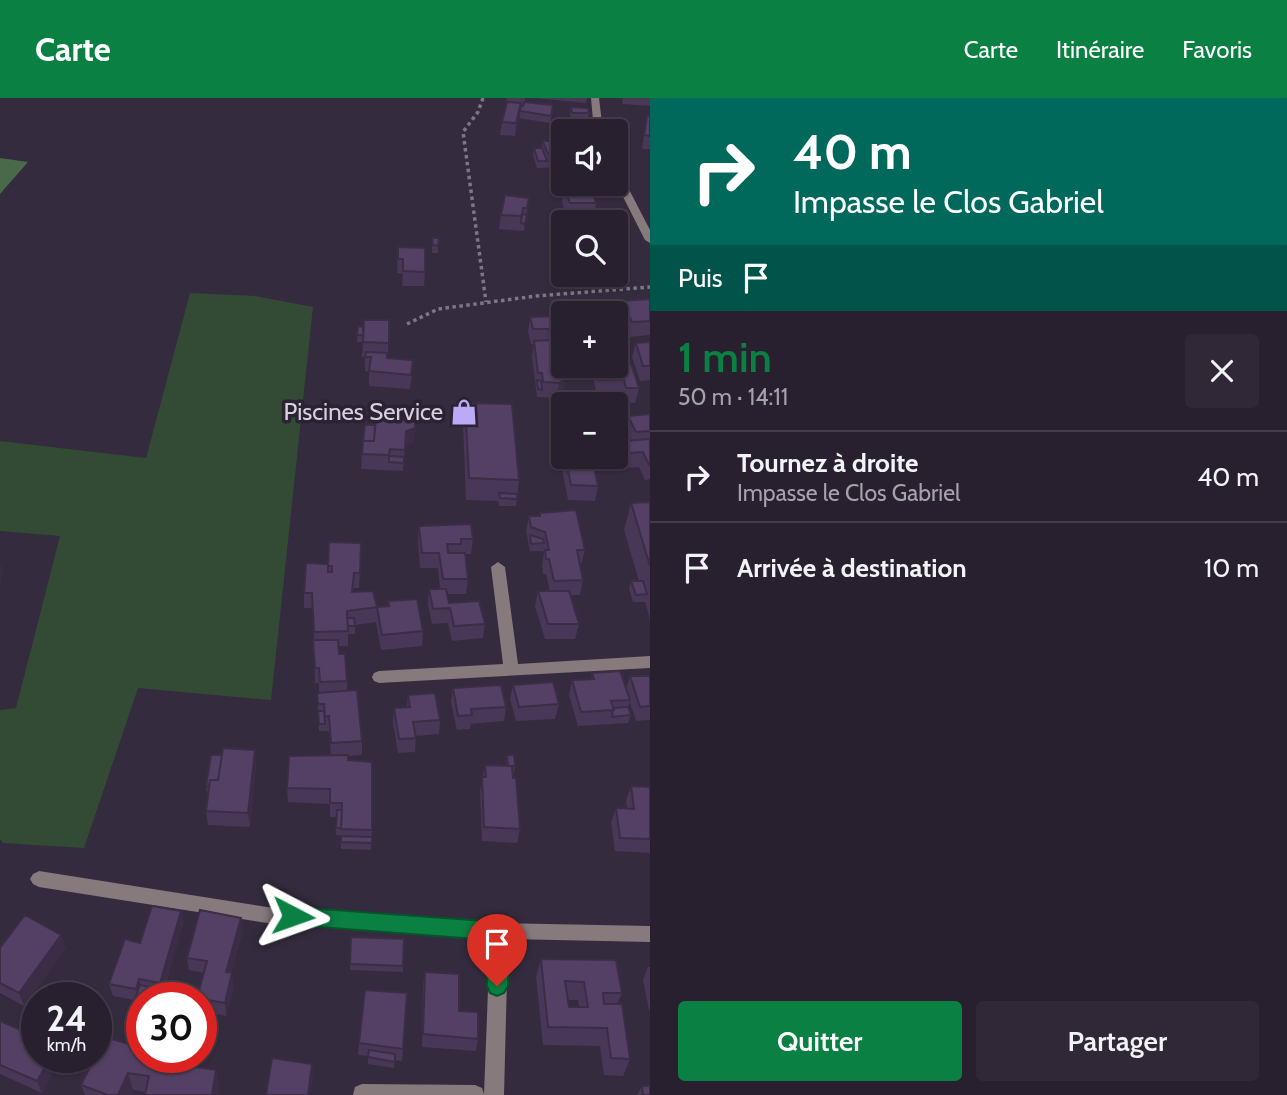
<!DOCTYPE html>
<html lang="fr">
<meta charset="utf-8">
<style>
:root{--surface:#28202e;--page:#302836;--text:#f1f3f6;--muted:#a5a3aa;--line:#443e4a;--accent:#0b8043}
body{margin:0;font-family:Cabin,sans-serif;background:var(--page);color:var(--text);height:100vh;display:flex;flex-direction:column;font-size:26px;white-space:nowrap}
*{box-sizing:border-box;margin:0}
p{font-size:23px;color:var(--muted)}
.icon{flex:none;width:38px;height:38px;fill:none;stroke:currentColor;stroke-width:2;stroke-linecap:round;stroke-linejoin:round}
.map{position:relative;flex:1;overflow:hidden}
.drawer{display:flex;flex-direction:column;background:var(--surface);width:637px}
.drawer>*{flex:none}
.top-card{background:#00695c;color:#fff;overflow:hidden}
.controls{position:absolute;left:551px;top:21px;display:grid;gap:14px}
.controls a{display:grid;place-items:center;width:77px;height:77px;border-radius:7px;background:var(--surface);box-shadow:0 2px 5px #0004,0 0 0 2px var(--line);font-size:35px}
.speed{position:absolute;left:21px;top:884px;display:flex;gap:14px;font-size:35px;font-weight:700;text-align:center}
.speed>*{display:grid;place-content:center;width:91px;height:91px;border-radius:50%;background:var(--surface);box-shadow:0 2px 5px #0004,0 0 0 2px var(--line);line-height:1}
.speed small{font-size:18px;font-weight:400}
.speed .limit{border:10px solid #d22;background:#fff;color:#111}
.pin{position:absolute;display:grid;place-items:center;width:60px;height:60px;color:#fff;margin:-72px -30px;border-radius:50% 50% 50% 0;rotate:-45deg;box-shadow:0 0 7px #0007}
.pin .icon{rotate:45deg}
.me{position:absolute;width:77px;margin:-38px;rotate:94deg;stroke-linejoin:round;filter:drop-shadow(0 0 5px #0008)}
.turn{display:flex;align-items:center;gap:24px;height:147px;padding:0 28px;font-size:32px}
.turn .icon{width:91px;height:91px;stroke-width:2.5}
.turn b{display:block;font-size:49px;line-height:60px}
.then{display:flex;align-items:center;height:66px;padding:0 28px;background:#0003;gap:14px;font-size:26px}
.round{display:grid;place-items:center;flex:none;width:74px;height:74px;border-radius:7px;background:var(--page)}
.overview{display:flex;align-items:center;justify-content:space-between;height:119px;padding:0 28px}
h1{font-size:42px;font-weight:600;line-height:52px;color:var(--accent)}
.action{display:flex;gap:14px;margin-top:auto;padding:14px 28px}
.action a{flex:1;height:80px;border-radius:7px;background:var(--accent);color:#fff;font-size:28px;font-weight:600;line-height:80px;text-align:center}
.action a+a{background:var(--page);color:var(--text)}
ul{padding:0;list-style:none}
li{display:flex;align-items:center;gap:21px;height:91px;padding:0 28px;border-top:2px solid var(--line)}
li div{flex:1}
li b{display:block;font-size:26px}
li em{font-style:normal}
header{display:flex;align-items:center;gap:42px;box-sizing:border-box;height:98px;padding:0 35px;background:var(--accent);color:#fff}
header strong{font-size:33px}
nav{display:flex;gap:38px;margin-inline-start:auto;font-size:24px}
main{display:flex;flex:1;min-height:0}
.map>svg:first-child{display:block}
.green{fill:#334a34}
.forest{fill:#496a4a}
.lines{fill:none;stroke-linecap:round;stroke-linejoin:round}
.path{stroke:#7e7686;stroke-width:3.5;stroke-dasharray:3.5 3.5;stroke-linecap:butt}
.street{fill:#867a7d;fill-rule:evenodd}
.wall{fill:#483756;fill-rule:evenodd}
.shaded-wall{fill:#3b2d46}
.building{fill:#544064;stroke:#3b2d46;stroke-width:2;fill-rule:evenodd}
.route{fill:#0b8043;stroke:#07532c;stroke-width:2}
.labels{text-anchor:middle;stroke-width:7;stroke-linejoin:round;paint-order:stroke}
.poi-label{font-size:24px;fill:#d7d1dd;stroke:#2b2233;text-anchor:end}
</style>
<header>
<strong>Carte</strong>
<nav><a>Carte</a><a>Itinéraire</a><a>Favoris</a></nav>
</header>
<main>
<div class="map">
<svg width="650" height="997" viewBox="0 0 650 997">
<rect width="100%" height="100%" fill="#352b3e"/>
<path class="green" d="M190 195 255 198 313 209 271 602 138 590 84 750 3 745 0 741V612L16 610 60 438 0 433V343L146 360Z"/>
<path class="forest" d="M0 60 28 64 0 96Z"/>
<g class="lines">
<path class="path" d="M483 0 478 14 463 34 486 204
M407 226 438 211 536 198 650 189"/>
<path class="street" d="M591 0H599L603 33H594Z
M616 73 621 76 650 132V145L645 142 616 85Z
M498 464 505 469 518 566 650 558V570L379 585 374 583 372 579 374 575 379 573 503 566 491 469Z
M39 773 267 809 499 825 650 828V844L508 841 504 997H353L355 989 362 986 475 987 482 990 484 996 490 840 267 825 39 789 33 786 30 781 33 776Z"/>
</g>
<path class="wall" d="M507 0H525V4L553 7 550 25 519 20 515 38 500 37 502 24Z
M535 0H587L586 5Z
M623 0H650V8L622 6Z
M571 9 589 15 588 22H571L570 16Z
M647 18H650V51H642Z
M543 43H564V69L537 70 533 57 534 50H542Z
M564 90 596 105 593 119H567L562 104Z
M529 100 524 133 499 131 501 117Z
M432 140H439L438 155H432Z
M398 149 425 174 424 188H402L403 176 397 175Z
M551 201 564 215V246H553L554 252 563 274V296L556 300 537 299 532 258 534 246H531L528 234 530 219H549V216Z
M650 201V237L629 239 618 218 621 203Z
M389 222 388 260 412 277 410 291 369 288V274L365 273V259H362L363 244H357L358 228 363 229Z
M650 244V282L640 283 632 259 636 245Z
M617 267 639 290 635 305H623L620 296H597L590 268Z
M465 305 519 382 516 408H499L498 403 466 402 463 326Z
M650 316V381L645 382 639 369 626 370 621 358 624 343H629L624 333 628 318Z
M414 345 405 348 403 373 361 371 362 356Z
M565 359H592L598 388 595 403 568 402 562 372Z
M650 404V521L645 504H633L629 491 631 483H639L624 432 631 405Z
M540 415 585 452 581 467H580L583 482 580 497H571L579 526 575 541H545L535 508 538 493H550L546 476H543L542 467 544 456 543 452V453H530L526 433 529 418H539Z
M419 428 473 441 471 456H465L468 481 466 496H447L449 505 485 526 483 540 452 543 448 525 432 526 428 506 429 491H440L438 470H420L418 443Z
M361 445 359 490H354L353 494 377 509 388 508V503L423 533 422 548 381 552 376 524 355 527V536H348V548H339V556L347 583V593L362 643V657L348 658V662L372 732 371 752 341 751V737H336V719H330V706L288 704 287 690 331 657 329 633H319L317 595 319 594V585H315L313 510H304V495L328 466Z
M592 575 626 591 630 578H650V622L636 623 630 604 628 609 631 617 628 625 578 628 569 597 572 582 591 581Z
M513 587 559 606 555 621 516 623 510 601Z
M453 590 506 609 504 623 471 626 470 631 457 632 451 605Z
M408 597 440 622 439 636 416 638 415 654 398 655 393 625 394 610 407 609Z
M507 657 515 668 514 676 513 675 520 731 517 745 482 743 480 693 485 667 506 668Z
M256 666 250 729 208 727 206 713 208 696H207L206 688Z
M631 688 650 689V755L615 753 611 724 616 710H627L626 702Z
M181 813 183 826 162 900H142V914L134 913 133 906 134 902 113 898 109 886 140 845Z
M243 833 231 875 234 888 226 918 201 913 204 875 189 872 187 860Z
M351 839 403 868V874L350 872Z
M0 850H66L24 908 0 895Z
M541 861 622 895 617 906 630 961 623 978 604 977 600 948 543 947 536 879ZM568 902H578L579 909H569Z
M648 869H650V912H649L643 882Z
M425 874 459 913 478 941 476 953 422 949 423 887Z
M0 923 62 960 42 995 0 976Z
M359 945 403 951 402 963 395 962 394 970 368 966V958L358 957Z
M142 959H194L196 969 216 972 219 989 218 997H145L146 994 133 992 131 997H85L81 987Z
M642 988 650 997H637Z"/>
<path class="shaded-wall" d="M521 5 520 19 515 38 516 25Z
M563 270 561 284 565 281 563 296 556 300 559 285H560L557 286 559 271Z
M415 330 414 345 405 348 406 333Z
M1 464 3 472 0 488V470Z
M255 652 256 666 250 729 248 715Z
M181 813 183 826 162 900H158L161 891 160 885Z
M241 820 243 833 228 887 226 874Z
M61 837 66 850 24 908 19 895Z
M232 875 234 888 226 918 225 905Z
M139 881 142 894 139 903 136 891Z
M51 959H61L62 960 42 995 37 983Z
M191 959H194L196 970 189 968Z
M312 966 313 978 310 997H308Z
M216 972 219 989 218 997H212Z
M128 975 133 992 131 997H118Z"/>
<path class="building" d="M507 4 521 5 516 25 502 24Z
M524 4 553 7 551 18 520 13 521 8H523Z
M571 9 588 10 589 15H572Z
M647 18H650V38L644 37Z
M543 43H564V56H548Z
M534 50H542L547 63H538Z
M590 89 596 105H570L564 90Z
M505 97 529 100 527 110H523L522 118 501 117Z
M522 116 527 117 525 126 521 125Z
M432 140H439L438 148 433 147Z
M398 149 425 150V174L403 173V161H398Z
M551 201H566L571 215H564V231H533L530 219 555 218Z
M650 201V223L632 224 621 203Z
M364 222H389V245L363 244Z
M358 228 363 229V237H357Z
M552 242 554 252H560L563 270 559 271 564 274 565 281 559 285 543 284 542 275H538L534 243Z
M650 244V268H643L636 245Z
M366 254 387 255V260L413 262 411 277 369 273 371 259H365Z
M616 265 617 267 631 266 639 290H626L624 281 600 282 596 268H616Z
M537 282 541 283 542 292 538 291Z
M465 305 512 306 519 382 469 380Z
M650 316V333L636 334 628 318Z
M376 320 415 323V330L406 333 405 352 390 351 389 357 362 356 363 343H374Z
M365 327H375L374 343H363Z
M650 341V367H649L643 354 630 355 624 343Z
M389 358 404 359V365L389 364Z
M565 359H592L598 388 571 387Z
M499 395 517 396V401L500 400Z
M650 404V468L631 405Z
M576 412 585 452H577L583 482 554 483 549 461H546L545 452H549L546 438 545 434 531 429 529 418H540V415Z
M471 426 473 441H461V446H447L448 455H465L468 481H443L439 455H422L419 428Z
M530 437 543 441 544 445 531 446Z
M329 444 361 445 360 475H354L352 494 373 493 377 509 347 513 348 533 314 534 312 495H304L306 465 328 466V474H332V468H328Z
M631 483H643L647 496 636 497Z
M429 491H446L449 505 479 503 485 526 454 528 450 510 433 511Z
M538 493H569L579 526H548Z
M417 501 423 533 382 537 377 509 389 508 388 503Z
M347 520H354L355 528H348Z
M313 542H338L339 556H345L347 583 320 584 319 570H315Z
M620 573 630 602 611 603 614 612 581 614 572 582 594 581 592 575Z
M630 578H650V608L640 609Z
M553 584 559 606 519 609 513 587Z
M501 587 506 609 471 611 472 617 458 618 453 590Z
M357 592 362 643 331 645 329 618 325 619 324 606H318L317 595Z
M435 595 440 622 413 624 416 640 399 641 394 610 410 609 408 597Z
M628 609 631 617 612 619 613 610Z
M318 613H324L325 626H319Z
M223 650 255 652 248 715 206 713 210 682H218Z
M211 657H222L218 682H210L209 689 206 688Z
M348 657V662L372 664V732L341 731 342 705H330V691L287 690 289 658Z
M507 657H514L515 668H508Z
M485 667 512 668 513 680H516L520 731 484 729 482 679H486Z
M631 688 650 689V741L620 740 616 710 634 711Z
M337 712H342L341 730H336Z
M341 738 372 739V745L341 744Z
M152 808 181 813 160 885 139 881 136 891 109 886 125 841 140 845Z
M200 812 241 820 226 874 232 875 225 905 197 900 207 863 187 860Z
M25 817 61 837 19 895 0 885V850Z
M351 839 404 841 403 868 350 866Z
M541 861 616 862 622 895H603L604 906H622L630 961 611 960 607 930 548 929ZM565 883 584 884 588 909H569Z
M425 874 459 876V913L478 914V941L423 936Z
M140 887 161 891 158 900H142V908L133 906Z
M365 892 407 895 403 951 359 945Z
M0 923 37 939V959H51L37 983 0 967Z
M105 939 142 950V959H191L189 968 216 972 212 997H145L149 978 128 975 118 997H108L81 987 95 959H96V957Z
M369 952 395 956V964L368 959Z
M272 960 312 966 308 997H266Z
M642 988H650V997H643Z"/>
<path class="route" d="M293 809 499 824 506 827 509 833 508 888 504 895 497 898 490 895 487 888 488 842 293 827 286 825 283 818 286 812Z"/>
<defs>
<g id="shop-bare" transform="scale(2.1)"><path d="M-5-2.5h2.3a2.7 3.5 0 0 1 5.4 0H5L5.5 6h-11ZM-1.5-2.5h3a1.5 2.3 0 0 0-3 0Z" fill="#bbaaf6" stroke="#2b2233" stroke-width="2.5" paint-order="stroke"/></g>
</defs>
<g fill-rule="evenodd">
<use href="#shop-bare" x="464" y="314"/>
</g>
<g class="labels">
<g class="poi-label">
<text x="443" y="322">Piscines Service</text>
</g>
</g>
</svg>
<div class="controls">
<a><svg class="icon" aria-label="sound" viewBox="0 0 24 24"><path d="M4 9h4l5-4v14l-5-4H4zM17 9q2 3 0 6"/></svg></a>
<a><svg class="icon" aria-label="search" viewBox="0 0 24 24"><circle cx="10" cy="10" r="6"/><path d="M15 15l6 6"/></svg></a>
<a>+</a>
<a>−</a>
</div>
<div class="speed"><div>24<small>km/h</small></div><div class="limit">30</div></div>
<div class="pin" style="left:497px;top:888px;background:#d93025"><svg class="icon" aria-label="arrive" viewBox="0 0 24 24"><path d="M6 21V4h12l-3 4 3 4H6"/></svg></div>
<svg class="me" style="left:293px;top:818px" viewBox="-20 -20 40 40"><path d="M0-17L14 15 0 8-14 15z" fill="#0b8043" stroke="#fff" stroke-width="4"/></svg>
</div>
<section class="drawer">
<div class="top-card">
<div class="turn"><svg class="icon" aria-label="right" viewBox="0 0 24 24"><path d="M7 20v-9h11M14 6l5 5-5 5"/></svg><div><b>40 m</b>Impasse le Clos Gabriel</div></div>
<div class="then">Puis<svg class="icon" aria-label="arrive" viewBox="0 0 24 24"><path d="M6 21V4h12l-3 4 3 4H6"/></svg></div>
</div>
<div class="overview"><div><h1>1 min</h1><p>50 m · 14:11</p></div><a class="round"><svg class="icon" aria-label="close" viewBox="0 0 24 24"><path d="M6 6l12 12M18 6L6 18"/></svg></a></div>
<ul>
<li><svg class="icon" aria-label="right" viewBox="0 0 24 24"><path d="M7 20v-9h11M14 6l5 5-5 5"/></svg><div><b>Tournez à droite</b><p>Impasse le Clos Gabriel</p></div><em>40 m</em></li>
<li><svg class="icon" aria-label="arrive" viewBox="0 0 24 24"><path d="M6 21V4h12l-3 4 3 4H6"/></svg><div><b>Arrivée à destination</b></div><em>10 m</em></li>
</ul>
<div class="action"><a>Quitter</a><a>Partager</a></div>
</section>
</main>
